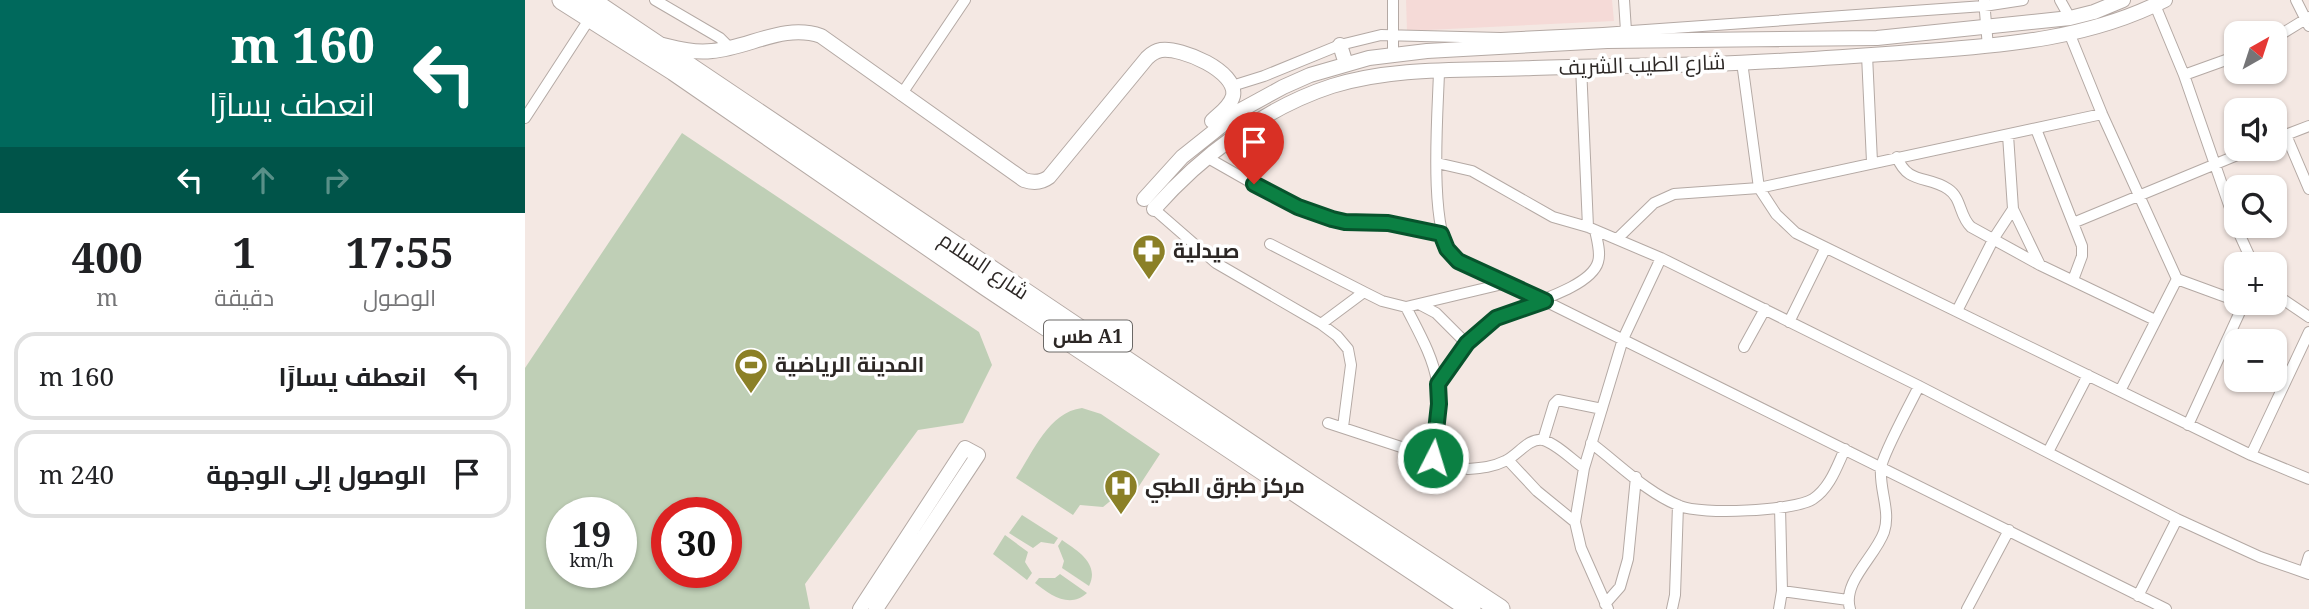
<!DOCTYPE html>
<html lang="ar">
<meta charset="utf-8">
<style>
:root{--surface:#fff;--page:#f2f2f2;--text:#202124;--muted:#757577;--line:#e0e0e0}
body{margin:0;font-family:"Noto Serif",Cairo,serif;background:var(--page);color:var(--text);direction:rtl;height:100vh;display:flex;flex-direction:column;font-size:26px;white-space:nowrap}
*{box-sizing:border-box;margin:0}
p{font-size:23px;color:var(--muted)}
.icon{flex:none;width:38px;height:38px;fill:none;stroke:currentColor;stroke-width:2;stroke-linecap:round;stroke-linejoin:round}
.map{position:relative;flex:1;overflow:hidden;direction:ltr}
.details{display:flex;flex-direction:column;background:var(--surface);width:525px}
.details>*{flex:none}
.guide{background:#00695c;color:#fff;overflow:hidden}
.needle{width:46px;rotate:39deg}
.controls{position:absolute;left:1699px;top:21px;display:grid;gap:14px}
.controls a{display:grid;place-items:center;width:63px;height:63px;border-radius:14px;background:var(--surface);box-shadow:0 2px 5px #0004;font-size:35px}
.speed{position:absolute;left:21px;top:497px;display:flex;gap:14px;font-size:35px;font-weight:700;text-align:center}
.speed>*{display:grid;place-content:center;width:91px;height:91px;border-radius:50%;background:var(--surface);box-shadow:0 2px 5px #0004;line-height:1}
.speed small{font-size:18px;font-weight:400}
.speed .limit{border:10px solid #d22;background:#fff;color:#111}
.pin{position:absolute;display:grid;place-items:center;width:60px;height:60px;color:#fff;margin:-72px -30px;border-radius:50% 50% 50% 0;rotate:-45deg;box-shadow:0 0 7px #0007}
.pin .icon{rotate:45deg}
.me{position:absolute;width:77px;margin:-38px;rotate:5deg;stroke-linejoin:round;filter:drop-shadow(0 0 5px #0008)}
.turn{display:flex;align-items:center;gap:24px;height:147px;padding:0 35px;font-size:32px}
.turn .icon{width:91px;height:91px;stroke-width:2.5}
.turn b{display:block;font-size:49px;line-height:60px}
.lanes{display:flex;align-items:center;height:66px;padding:0 35px;background:#0003;justify-content:center;gap:35px;direction:ltr}
.lanes .off{opacity:.35}
.eta{display:flex;justify-content:space-evenly;align-items:center;height:119px;text-align:center}
.eta b{font-size:42px;font-weight:700;line-height:49px}
ul{padding:0;list-style:none}
li{display:flex;align-items:center;gap:21px;height:88px;margin:0 14px 10px;padding:0 21px;border:4px solid var(--line);border-radius:21px}
li div{flex:1}
li b{display:block;font-size:26px}
li em{font-style:normal}
main{display:flex;flex:1;min-height:0}
.map>svg:first-child{display:block}
.education{fill:#f5dad7}
.green{fill:#bfcfb6;fill-rule:evenodd}
.lines{fill:none;stroke-linecap:round;stroke-linejoin:round}
.street-casing{stroke:#b4a9a4;stroke-width:12}
.secondary-casing{stroke:#b4a9a4;stroke-width:16}
.highway-casing{stroke:#b4a9a4;stroke-width:21}
.street{stroke:#fff;stroke-width:10}
.secondary{stroke:#fff;stroke-width:14}
.highway{stroke:#fff;stroke-width:19}
.route-casing{stroke:#07532c;stroke-width:18}
.route{stroke:#0b8043;stroke-width:12}
.labels{text-anchor:middle;stroke-width:7;stroke-linejoin:round;paint-order:stroke}
.shield{fill:#fff;stroke:#6b6866;stroke-width:2}
.shield-label{font-size:19px;font-weight:bold;fill:#2c2725}
.street-label{font-size:21px;fill:#2c2725;stroke:#fff}
.poi-label{font-size:21px;font-weight:bold;fill:#2c2725;stroke:#fff;text-anchor:start}
</style>
<main>
<div class="map">
<svg width="1784" height="609" viewBox="0 0 1784 609">
<rect width="100%" height="100%" fill="#f4e8e3"/>
<path class="education" d="M881 0H1087L1089 21 882 31Z"/>
<path class="green" d="M157 133 454 332 467 365 438 423 393 430 280 584 285 609H0V368ZM37 513H96V572H37ZM142 513H201V572H142Z
M557 408 576 414 635 454 601 506 589 498 578 507 555 505 548 515 491 478C508 452 524 412 557 408Z
M497 515 533 538 529 544 516 542 508 548 484 533Z
M480 535 503 552 500 562 507 573 502 580 468 554Z
M537 540C553 551 575 564 564 586L537 568 539 561 533 546Z
M535 574 562 593C545 609 525 595 510 583L514 578H530Z"/>
<g class="lines">
<g class="street-casing">
<path id="street" d="M130 0 195 38 205 48
M868 0V54
M1099 0 1101 31
M1459 0 1463 47
M1535 0 1545 18
M1771 0 1784 26
M1630 5 1659 75 1713 231 1728 264
M1545 35 1577 114 1652 279 1595 391
M1750 38 1784 17
M1342 55 1347 162
M1217 62 1234 188 1251 214 1271 233 1726 455 1784 479
M1056 66 1063 227
M914 72C913 110 903 231 928 257 942 271 999 291 1020 301L1641 609
M1659 75 1712 56
M707 86 739 76 815 45 856 35 976 38 1078 33 1459 6 1498 0
M376 95 440 0
M0 118 65 18
M1511 129 1557 246V256L1548 280
M1761 135 1784 189
M1750 139 1784 126
M1372 157C1383 185 1402 175 1423 189 1437 198 1434 216 1446 227L1515 265 1630 320
M683 158 741 191 807 219 820 222 863 223 916 234
M912 163 947 171 1028 217 1063 227 1136 258 1394 386 1652 519 1735 557 1784 574
M629 209 691 263 796 324 812 336 823 349 826 365 818 427
M1488 209 1515 265
M1548 223 1727 149
M1092 239 1129 203 1149 194 1234 188 1577 114
M745 244 839 292
M1652 279 1712 301
M1750 294 1784 317
M894 304 911 313 941 343
M881 307C893 331 908 356 912 382 916 407 911 434 908 458
M1432 311 1469 238 1488 209 1483 135
M1264 322 1300 249
M796 324 839 292 857 301 881 307 982 283
M1219 347 1240 309
M913 384C930 361 944 333 970 319 992 306 1065 290 1073 262 1076 253 1072 240 1070 230
M803 423 943 469C957 468 968 467 980 461 992 456 1004 437 1018 440 1032 444 1047 460 1059 468
M1663 425 1719 303
M1018 440 1029 404 1033 400 1077 409
M1066 443C1094 464 1122 493 1155 506 1176 515 1269 511 1288 499 1305 488 1312 466 1320 449
M1523 452 1563 375
M1726 455 1784 332
M983 460 1012 491 1050 522
M1779 572 1784 556
M1257 591 1323 600
M1613 596 1652 519
M1080 604 1095 587 1103 559 1111 477
M1083 609 1056 548 1050 522 1059 468 1098 339 1136 258
M1147 609 1150 595 1153 505
M1254 609 1257 591 1255 507
M1325 609C1317 582 1350 557 1359 532 1366 512 1354 489 1356 468 1357 455 1387 401 1394 386
M1442 609 1484 530"/>
</g>
<g class="secondary-casing">
<path id="secondary" d="M138 45C154 49 170 53 187 51 224 48 259 23 296 36L499 180C508 183 516 183 524 177L622 58C626 54 630 51 636 50 656 47 713 71 708 96 705 107 694 114 687 121
M815 45 821 64
M619 199 657 157 716 110 758 87 785 75 844 58 902 51 1082 41 1352 38 1545 18 1569 12 1598 0
M629 209C676 156 739 108 807 86 871 66 942 71 1008 68 1067 66 1125 66 1184 64 1256 62 1329 56 1402 51 1483 45 1566 38 1640 0
M335 609 440 448 453 455 351 609"/>
</g>
<g class="highway-casing">
<path id="highway" d="M37 0 149 71 461 286 946 609
M65 0 786 485 975 609"/>
</g>
<use href="#street" class="street"/>
<use href="#secondary" class="secondary"/>
<use href="#highway" class="highway"/>
</g>
<g class="lines">
<g class="route-casing">
<path id="route" d="M729 184 773 207 807 219 820 222 863 223 916 234 922 249 933 261 1020 301 971 318 942 343 913 384 914 404 908 458"/>
</g>
<use href="#route" class="route"/>
</g>
<defs>
<g id="pharmacy-pin" transform="scale(1.75)"><path d="M0 17L-7.5 6A9.5 9.5 0 1 1 7.5 6Z" fill="#8b8027" stroke="#fff"/><path d="M-2-6h4v4h4v4h-4v4h-4v-4h-4v-4h4Z" fill="#fff"/></g>
<g id="stadium-pin" transform="scale(1.75)"><path d="M0 17L-7.5 6A9.5 9.5 0 1 1 7.5 6Z" fill="#8b8027" stroke="#fff"/><path d="M0-5a6.5 5 0 1 0 0 10a6.5 5 0 1 0 0-10ZM-3.5-1.8h7v3.6h-7Z" fill="#fff"/></g>
<g id="hospital-pin" transform="scale(1.75)"><path d="M0 17L-7.5 6A9.5 9.5 0 1 1 7.5 6Z" fill="#8b8027" stroke="#fff"/><path d="M-5-5h3v3.5h4V-5h3V5h-3V1.5h-4V5h-3Z" fill="#fff"/></g>
</defs>
<g fill-rule="evenodd">
<use href="#pharmacy-pin" x="624" y="251"/>
<use href="#stadium-pin" x="226" y="365"/>
<use href="#hospital-pin" x="596" y="486"/>
</g>
<g class="labels">
<rect class="shield" x="519" y="320.5" width="88" height="31" rx="5"/>
<g class="shield-label">
<text x="563" y="343">طس A1</text>
</g>
<g class="street-label">
<text transform="translate(1117 65) rotate(-2)" y="7">شارع الطيب الشريف</text>
<text transform="translate(459 266) rotate(34)" y="7">شارع السلام</text>
</g>
<g class="poi-label">
<text x="648" y="258">صيدلية</text>
<text x="250" y="372">المدينة الرياضية</text>
<text x="620" y="493">مركز طبرق الطبي</text>
</g>
</g>
</svg>
<div class="controls">
<a><svg class="needle" viewBox="-14 -14 28 28"><path d="M0-13l5 13h-10z" fill="#e53935"/><path d="M0 13l5-13h-10z" fill="#757577"/></svg></a>
<a><svg class="icon" aria-label="sound" viewBox="0 0 24 24"><path d="M4 9h4l5-4v14l-5-4H4zM17 9q2 3 0 6"/></svg></a>
<a><svg class="icon" aria-label="search" viewBox="0 0 24 24"><circle cx="10" cy="10" r="6"/><path d="M15 15l6 6"/></svg></a>
<a>+</a>
<a>−</a>
</div>
<div class="speed"><div>19<small>km/h</small></div><div class="limit">30</div></div>
<div class="pin" style="left:729px;top:184px;background:#d93025"><svg class="icon" aria-label="arrive" viewBox="0 0 24 24"><path d="M6 21V4h12l-3 4 3 4H6"/></svg></div>
<svg class="me" style="left:908px;top:458px" viewBox="-20 -20 40 40"><circle r="17" fill="#0b8043" stroke="#fff" stroke-width="3"/><path d="M0-11L8 9 0 5-8 9z" fill="#fff"/></svg>
</div>
<section class="details">
<div class="guide">
<div class="turn"><svg class="icon" aria-label="left" viewBox="0 0 24 24"><path d="M17 20v-9H6M10 6l-5 5 5 5"/></svg><div><b>160 m</b>انعطف يسارًا</div></div>
<div class="lanes"><svg class="icon" aria-label="left" viewBox="0 0 24 24"><path d="M17 20v-9H6M10 6l-5 5 5 5"/></svg><svg class="icon off" aria-label="ahead" viewBox="0 0 24 24"><path d="M12 20V5M6 11l6-6 6 6"/></svg><svg class="icon off" aria-label="right" viewBox="0 0 24 24"><path d="M7 20v-9h11M14 6l5 5-5 5"/></svg></div>
</div>
<div class="eta">
<div><b>17:55</b><p>الوصول</p></div>
<div><b>1</b><p>دقيقة</p></div>
<div><b>400</b><p>m</p></div>
</div>
<ul>
<li><svg class="icon" aria-label="left" viewBox="0 0 24 24"><path d="M17 20v-9H6M10 6l-5 5 5 5"/></svg><div><b>انعطف يسارًا</b></div><em>160 m</em></li>
<li><svg class="icon" aria-label="arrive" viewBox="0 0 24 24"><path d="M6 21V4h12l-3 4 3 4H6"/></svg><div><b>الوصول إلى الوجهة</b></div><em>240 m</em></li>
</ul>
</section>
</main>
